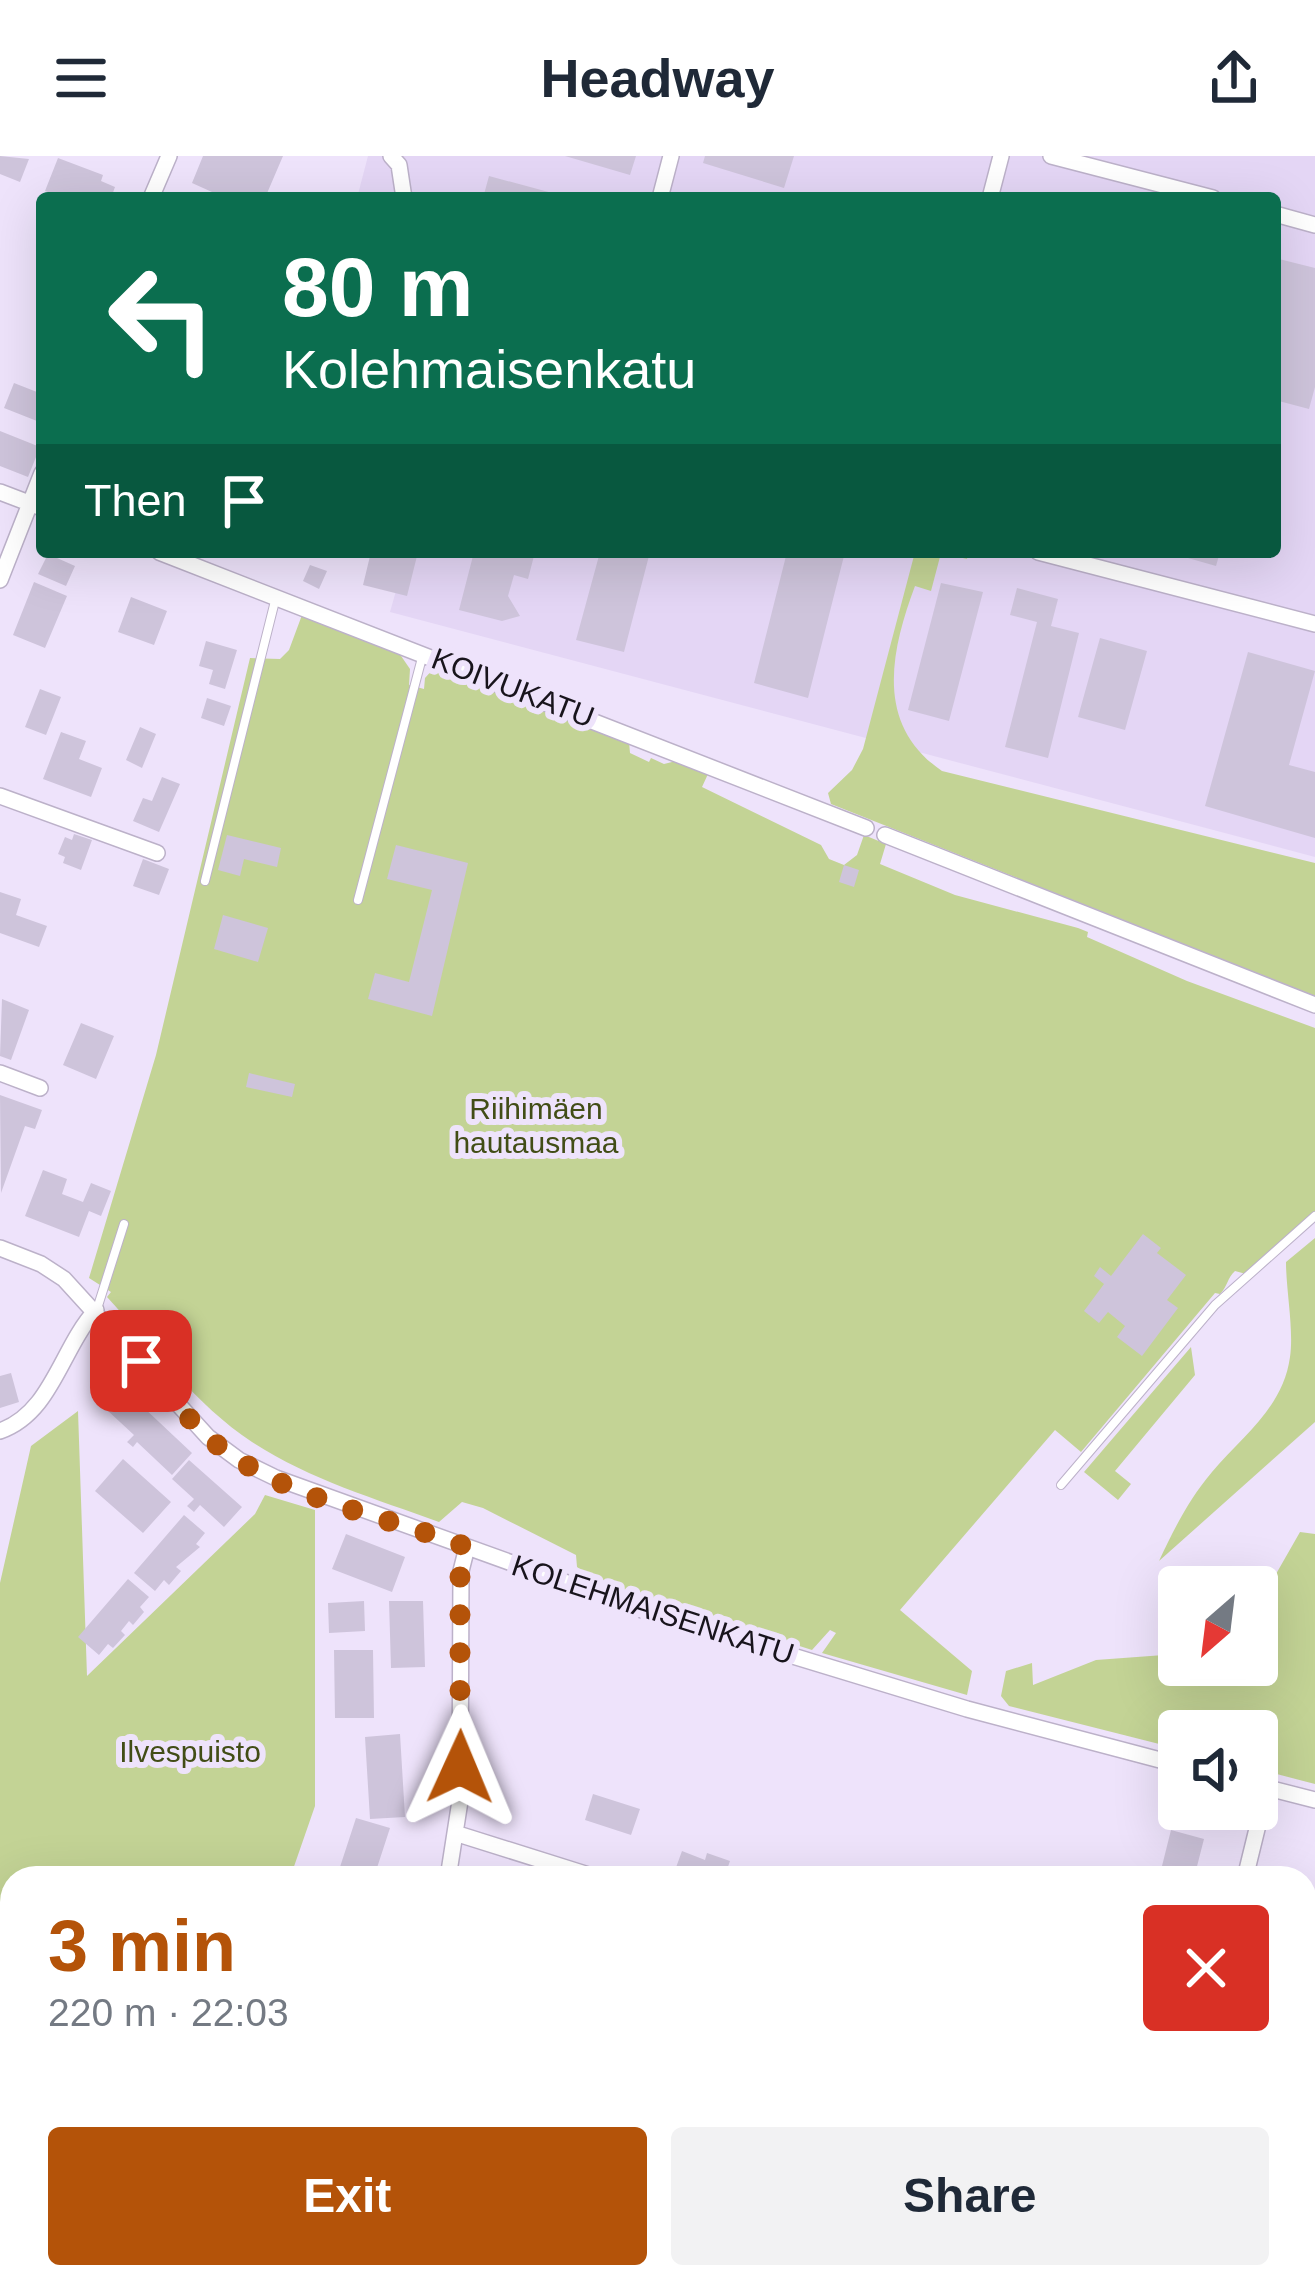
<!DOCTYPE html>
<meta charset="utf-8">
<style>
:root{--surface:#fff;--page:#f2f2f3;--text:#1f2937;--muted:#747a83;--accent:#b45309}
body{margin:0;font-family:Helvetica,sans-serif;background:var(--page);color:var(--text);height:100vh;display:flex;flex-direction:column;font-size:45px;white-space:nowrap}
*{box-sizing:border-box;margin:0}
p{font-size:39px;color:var(--muted)}
.icon{flex:none;width:66px;height:66px;fill:none;stroke:currentColor;stroke-width:2;stroke-linecap:round;stroke-linejoin:round}
.map{position:relative;flex:1;overflow:hidden}
.panel{position:absolute;left:0px;top:1710px;width:1317px;height:423px;display:flex;flex-direction:column;background:var(--surface);border-radius:36px 36px 0 0;box-shadow:0 12px 48px #0002}
.panel>*{flex:none}
.banner{position:absolute;left:36px;top:36px;width:1245px;height:366px;border-radius:12px;box-shadow:0 12px 48px #0002;background:#0b6e4f;color:#fff;overflow:hidden}
.needle{width:78px;rotate:208deg}
.controls{position:absolute;left:1158px;top:1410px;display:grid;gap:24px}
.controls a{display:grid;place-items:center;width:120px;height:120px;border-radius:12px;background:var(--surface);box-shadow:0 12px 48px #0002;font-size:60px}
.pin{position:absolute;display:grid;place-items:center;width:102px;height:102px;color:#fff;margin:-51px;border-radius:24px;box-shadow:0 6px 18px #0006}
.me{position:absolute;width:132px;margin:-66px;rotate:1deg;stroke-linejoin:round;filter:drop-shadow(0 0 9px #0008)}
.turn{display:flex;align-items:center;gap:42px;height:252px;padding:0 48px;font-size:54px}
.turn .icon{width:156px;height:156px;stroke-width:2.5}
.turn b{display:block;font-size:84px;line-height:102px}
.then{display:flex;align-items:center;height:114px;padding:0 48px;background:#0003;gap:24px;font-size:45px}
.round{display:grid;place-items:center;flex:none;width:126px;height:126px;border-radius:12px;background:var(--page)}
.headline{display:flex;align-items:center;justify-content:space-between;height:204px;padding:0 48px}
h1{font-size:72px;font-weight:800;line-height:90px;color:var(--accent)}
.button{display:flex;gap:24px;margin-top:auto;padding:24px 48px}
.button a{flex:1;height:138px;border-radius:12px;background:var(--accent);color:#fff;font-size:48px;font-weight:800;line-height:138px;text-align:center}
.button a+a{background:var(--page);color:var(--text)}
header{display:flex;justify-content:space-between;align-items:center;height:156px;padding:0 48px;background:var(--surface);font-size:54px;font-weight:800}
.map>svg:first-child{display:block}
.built{fill:#e4d6f5}
.green{fill:#c3d395}
.building{fill:#cec4db}
.lines{fill:none;stroke-linecap:round;stroke-linejoin:round}
.lane-casing{stroke:#bcb1c9;stroke-width:10}
.street-casing{stroke:#bcb1c9;stroke-width:18}
.lane{stroke:#fff;stroke-width:8}
.street{stroke:#fff;stroke-width:15}
.route{stroke:#b45309;stroke-width:21;stroke-dasharray:0 37.8}
.labels{text-anchor:middle;stroke-width:12;stroke-linejoin:round;paint-order:stroke}
.street-label{font-size:30px;fill:#18141c;stroke:#eee3fb}
.park-label{font-size:30px;fill:#424d16;stroke:#eee3fb}
</style>
<header><svg class="icon" aria-label="menu" viewBox="0 0 24 24"><path d="M4 6h16M4 12h16M4 18h16"/></svg>Headway<svg class="icon" aria-label="share" viewBox="0 0 24 24"><path d="M12 15V3M7 8l5-5 5 5M5 13v7h14v-7"/></svg></header>
<div class="map">
<svg width="1315" height="2131" viewBox="0 0 1315 2131">
<rect width="100%" height="100%" fill="#eee3fb"/>
<path class="built" d="M368 0H1315V701L390 456 407 396H1275V42H357Z"/>
<path class="green" d="M915 396H968L967 403 941 397 931 435 915 430C890 497 875 569 942 615L1315 707V840L831 648 828 637 852 614 863 593Z
M302 459 399 497 410 513 409 529 424 533 425 522 435 511 629 586 630 597 649 606 651 602 664 608 676 605 708 618 702 631 821 689 829 703 844 709 857 699 864 679 886 688 880 708 955 739 1078 772 1088 776 1087 781 1187 825 1315 872V1055L1246 1118 1235 1115C1227 1122 1228 1130 1220 1138L1215 1137 1081 1296 1055 1274 900 1454 972 1515 967 1539 822 1497 836 1477 830 1474 812 1494 597 1425 577 1411 576 1399 483 1352 462 1346 439 1366C376 1343 308 1323 252 1286 196 1249 152 1190 107 1141L111 1136 89 1122 156 899 250 502 280 503 289 494Z
M1315 1082V1266L1159 1405C1174 1373 1189 1343 1212 1316 1243 1279 1283 1252 1290 1201 1294 1174 1286 1134 1286 1106Z
M1191 1191 1195 1219 1115 1315 1131 1328 1118 1344 1084 1316Z
M78 1255 87 1520 255 1358 265 1339 315 1354V1650L290 1722H12V2121H120L113 2131H0V1427L31 1290Z
M1300 1376 1315 1378V1628L1257 1613V1575H1179V1593L1009 1550 1001 1540 1006 1515 1032 1507 1033 1529 1096 1504 1164 1499 1179 1458V1509H1257V1431H1248L1272 1425Z
M968 2121H1155L1154 2131H979Z"/>
<path class="building" d="M0 0 29 3 20 26 0 18Z
M203 0H283L265 42H209L212 36 192 27Z
M565 0H636L630 19Z
M705 0H794L784 32 703 7Z
M58 2 103 19 101 25 115 31 111 42H64L45 35Z
M489 20 567 41 566 42H483Z
M1275 102 1315 112V231L1309 253 1275 244Z
M14 227 42 238V267L4 252Z
M0 275 40 291 28 321 0 310Z
M371 396H418L407 440 363 429Z
M474 396H535L528 423 514 419 508 440 520 460 502 465 459 454Z
M600 396H650L624 496 576 484Z
M787 396H845L808 542 754 527Z
M1167 396H1220L1216 410Z
M48 398 75 410 66 430 38 418Z
M310 409 327 415 319 433 303 425Z
M34 426 67 440 45 492 13 479Z
M941 427 983 436 949 565 908 554Z
M1017 432 1058 443 1051 470 1079 477 1048 602 1005 591 1037 466 1010 459Z
M131 441 167 455 154 489 118 476Z
M1100 482 1147 495 1125 574 1078 561Z
M206 485 237 494 225 533 209 528 213 514 199 510Z
M1248 496 1315 515 1289 609 1315 616V682L1205 650Z
M40 533 61 541 46 579 25 571Z
M207 542 231 550 224 570 201 562Z
M140 571 156 578 142 612 126 604Z
M61 576 86 585 79 603 102 612 91 641 43 623Z
M162 621 180 628 159 676 133 665 143 642 152 645Z
M74 678 92 684 81 714 63 707 65 701 58 698 65 681 72 684Z
M227 679 281 692 277 711 244 703 240 720 218 714Z
M396 689 468 707 432 860 368 843 375 817 409 826 432 734 387 723Z
M143 703 169 713 159 739 133 730Z
M844 709 859 714 854 731 839 726Z
M0 736 21 743 16 759 47 770 39 791 0 777Z
M223 759 268 772 258 806 214 793Z
M2 843 29 854 11 904 0 900Z
M81 867 114 880 96 923 63 909Z
M249 917 295 928 292 941 246 931Z
M0 939 42 954 35 973 25 970 1 1037Z
M43 1014 67 1023 62 1038 83 1046 91 1027 111 1035 101 1060 89 1055 79 1081 25 1060Z
M1143 1078 1161 1092 1157 1097 1186 1119 1167 1144 1178 1152 1142 1200 1117 1181 1125 1170 1108 1156 1099 1167 1084 1155 1104 1128 1094 1120 1100 1111 1111 1120Z
M11 1217 19 1246 0 1252V1220Z
M126 1235 192 1297 172 1319 137 1286 133 1291 127 1286 134 1279 107 1254Z
M123 1303 171 1346 143 1377 95 1335Z
M189 1304 242 1351 224 1371 200 1349 194 1356 187 1350 194 1343 172 1323Z
M184 1359 205 1377 196 1388 200 1391 176 1411 181 1415 169 1429 164 1424 155 1435 134 1417Z
M346 1378 405 1401 392 1436 332 1413Z
M128 1423 149 1441 140 1451 144 1456 133 1469 129 1465 121 1475 125 1479 113 1492 108 1488 99 1499 78 1481Z
M364 1445 365 1475 329 1477 328 1447Z
M389 1445H423L425 1511 391 1512Z
M334 1494H373L374 1562H335Z
M400 1578 405 1661 370 1663 365 1581Z
M593 1638 640 1653 631 1679 585 1664Z
M356 1662 390 1672 374 1721 332 1722 336 1710 340 1711Z
M1171 1674 1204 1683 1194 1722H1159Z
M682 1695 705 1704 707 1697 730 1705 724 1722 706 1718 705 1722H688L674 1717Z
M1305 1782 1315 1784V1823L1305 1820Z
M1313 1924H1315V1993L1305 1990V1957Z
M200 2121H238L232 2131H194Z
M457 2121H496L493 2131Z
M506 2121H582L580 2131H503Z
M626 2121H651L641 2131H617Z
M827 2121H890L881 2131H838Z"/>
<g class="lines">
<g class="lane-casing">
<path id="lane" d="M205 725 276 441
M358 744 423 498
M97 1153 124 1068
M1061 1329 1215 1149 1315 1060
M675 2131 685 2121"/>
</g>
<g class="street-casing">
<path id="street" d="M391 0 399 9 404 42
M1051 0 1213 42
M151 42 169 0
M660 42 671 0
M990 42 1001 0
M1275 58 1315 69
M0 336 42 352
M159 396 866 672
M1038 396 1315 468
M0 424 42 317
M0 640 157 697
M885 679 1315 849
M0 917 40 932
M0 1092 41 1108 64 1123 208 1281 239 1304 276 1322 645 1455 967 1553 1179 1609
M0 1275C52 1257 61 1192 96 1154
M1260 1630 1315 1644
M458 1678 598 1722
M448 1722 460 1645 461 1415 467 1391
M1245 1722 1267 1632
M341 2121 378 2131
M320 2131 324 2121
M923 2131 925 2129"/>
</g>
<use href="#lane" class="lane"/>
<use href="#street" class="street"/>
</g>
<g class="lines">
<path class="route" d="M141 1205C167 1235 192 1271 224 1294 293 1345 388 1361 467 1391L460 1415V1611"/>
</g>
<g class="labels">
<g class="street-label">
<text transform="translate(513 532) rotate(21)" y="10">KOIVUKATU</text>
<text transform="translate(653 1454) rotate(18)" y="10">KOLEHMAISENKATU</text>
</g>
<g class="park-label">
<text x="536" y="963">Riihimäen<tspan x="536" dy="34">hautausmaa</tspan></text>
<text x="190" y="1606">Ilvespuisto</text>
</g>
</g>
</svg>
<div class="controls">
<a><svg class="needle" viewBox="-14 -14 28 28"><path d="M0-13l5 13h-10z" fill="#e53935"/><path d="M0 13l5-13h-10z" fill="#747a83"/></svg></a>
<a><svg class="icon" aria-label="sound" viewBox="0 0 24 24"><path d="M4 9h4l5-4v14l-5-4H4zM17 9q2 3 0 6"/></svg></a>
</div>
<div class="pin" style="left:141px;top:1205px;background:#d93025"><svg class="icon" aria-label="arrive" viewBox="0 0 24 24"><path d="M6 21V4h12l-3 4 3 4H6"/></svg></div>
<svg class="me" style="left:460px;top:1611px" viewBox="-20 -20 40 40"><path d="M0-17L14 15 0 8-14 15z" fill="#b45309" stroke="#fff" stroke-width="4"/></svg>
<div class="banner">
<div class="turn"><svg class="icon" aria-label="left" viewBox="0 0 24 24"><path d="M17 20v-9H6M10 6l-5 5 5 5"/></svg><div><b>80 m</b>Kolehmaisenkatu</div></div>
<div class="then">Then<svg class="icon" aria-label="arrive" viewBox="0 0 24 24"><path d="M6 21V4h12l-3 4 3 4H6"/></svg></div>
</div>
<section class="panel">
<div class="headline"><div><h1>3 min</h1><p>220 m · 22:03</p></div><a class="round" style="background:#d93025;color:#fff"><svg class="icon" aria-label="close" viewBox="0 0 24 24"><path d="M6 6l12 12M18 6L6 18"/></svg></a></div>
<div class="button"><a>Exit</a><a>Share</a></div>
</section>
</div>
